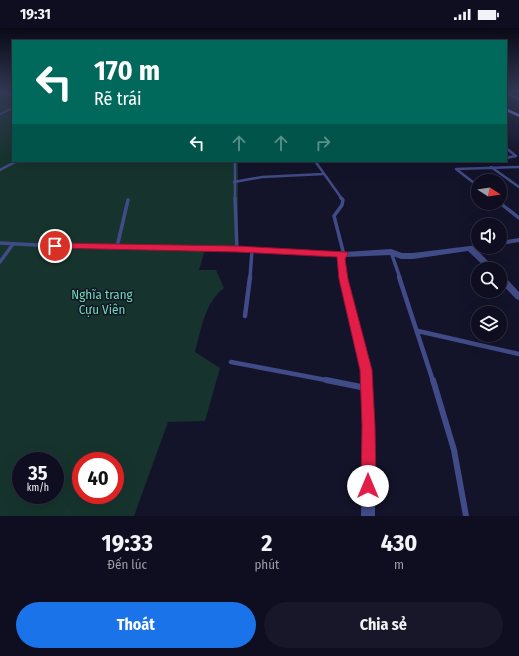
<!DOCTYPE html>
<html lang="vi">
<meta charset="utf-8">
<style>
:root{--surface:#0e0e20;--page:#171729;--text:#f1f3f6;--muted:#9b9ca5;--line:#2e2e3e;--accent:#1a73e8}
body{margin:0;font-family:"Fira Sans Condensed",sans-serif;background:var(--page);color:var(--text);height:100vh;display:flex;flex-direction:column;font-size:15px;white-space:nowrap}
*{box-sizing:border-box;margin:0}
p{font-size:13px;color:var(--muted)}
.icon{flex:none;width:22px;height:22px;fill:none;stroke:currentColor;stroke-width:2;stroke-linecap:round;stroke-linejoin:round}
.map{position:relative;height:488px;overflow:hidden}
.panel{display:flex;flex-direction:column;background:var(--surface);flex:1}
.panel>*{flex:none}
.banner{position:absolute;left:12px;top:12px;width:495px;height:122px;border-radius:0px;box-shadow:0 4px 16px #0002,0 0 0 1px var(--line);background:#00695c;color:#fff;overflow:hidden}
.needle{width:26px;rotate:102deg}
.buttons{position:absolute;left:471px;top:146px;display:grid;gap:8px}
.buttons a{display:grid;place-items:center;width:36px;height:36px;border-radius:50%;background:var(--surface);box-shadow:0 4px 16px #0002,0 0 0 1px var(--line);font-size:20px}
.speed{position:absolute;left:12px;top:424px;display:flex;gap:8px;font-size:20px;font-weight:700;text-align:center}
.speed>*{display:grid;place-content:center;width:52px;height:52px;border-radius:50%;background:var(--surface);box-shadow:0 4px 16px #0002,0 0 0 1px var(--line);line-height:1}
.speed small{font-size:10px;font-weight:400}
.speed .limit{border:6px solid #d22;background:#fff;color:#111}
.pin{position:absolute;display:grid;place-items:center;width:34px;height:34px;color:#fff;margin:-17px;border:2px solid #fff;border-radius:50%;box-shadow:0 1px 4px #0007}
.me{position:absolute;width:44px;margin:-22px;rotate:0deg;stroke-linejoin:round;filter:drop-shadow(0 0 3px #0008)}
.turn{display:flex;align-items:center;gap:14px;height:84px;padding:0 16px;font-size:18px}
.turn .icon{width:52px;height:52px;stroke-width:2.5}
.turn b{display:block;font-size:28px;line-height:34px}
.lanes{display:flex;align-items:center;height:38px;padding:0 16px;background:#0003;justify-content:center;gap:20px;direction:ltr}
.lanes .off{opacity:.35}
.eta{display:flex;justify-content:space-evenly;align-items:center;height:68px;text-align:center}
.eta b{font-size:24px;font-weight:700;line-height:28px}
.action{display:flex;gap:8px;margin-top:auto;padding:8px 16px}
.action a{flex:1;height:46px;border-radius:24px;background:var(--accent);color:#fff;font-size:16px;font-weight:700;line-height:46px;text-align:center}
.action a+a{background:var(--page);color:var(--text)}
.status{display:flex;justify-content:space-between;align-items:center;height:28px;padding:0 20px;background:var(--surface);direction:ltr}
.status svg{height:11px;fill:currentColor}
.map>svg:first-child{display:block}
.green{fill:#16342d;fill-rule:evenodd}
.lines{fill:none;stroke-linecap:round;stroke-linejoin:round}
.service-far4{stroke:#414b87;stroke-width:2}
.service-far3{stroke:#414b87;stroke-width:2.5}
.service-far2{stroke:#414b87;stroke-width:3.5}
.service-far1{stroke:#414b87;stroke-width:4.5}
.service{stroke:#414b87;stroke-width:6}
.minor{fill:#414b87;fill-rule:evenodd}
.tertiary{fill:#414b87;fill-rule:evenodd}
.secondary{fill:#7a8ef8;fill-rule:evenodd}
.route{fill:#e11d48;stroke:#92132f}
.labels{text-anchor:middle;stroke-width:3;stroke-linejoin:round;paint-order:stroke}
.park-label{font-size:13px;fill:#6cdbab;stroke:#13132a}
</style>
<div class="status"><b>19:31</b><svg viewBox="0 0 49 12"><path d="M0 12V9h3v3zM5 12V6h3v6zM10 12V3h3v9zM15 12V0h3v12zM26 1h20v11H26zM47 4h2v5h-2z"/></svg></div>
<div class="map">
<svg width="519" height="488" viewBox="0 0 519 488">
<rect width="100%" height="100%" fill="#13132a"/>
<path class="green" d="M0 63H13V133H238V218H206L199 242H216L224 260C205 274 201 302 195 324L220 340 205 393 168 394 134 488H0ZM21 433H55V467H21ZM81 433H115V467H81Z"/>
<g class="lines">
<path class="service-far4" d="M0 64 13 67
M506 65 519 71
M0 86 13 80"/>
<path class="service-far3" d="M506 120 516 128 506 130
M315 133 342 171
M491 139 519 159
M0 142 17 133
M234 154 262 149 323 146
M478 158 456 141 519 139
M235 171V133"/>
<path class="service-far2" d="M235 170 237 221
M500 175 519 190
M0 215 55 218 237 221 344 227 334 188 342 177 343 172 341 170
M117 219 128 172
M391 224 400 250
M0 234 13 216
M250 250 252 222"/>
<path class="service-far1" d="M399 249 433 353
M245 288 250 249
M418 303 519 326
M231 334 331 353"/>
<path class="service" d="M326 352 366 360
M433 352 454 422 466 488"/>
<path class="minor" d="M468 219H474L496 241H487L468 223 467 221Z
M500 246 503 247 519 264V272L516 271 500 254Z"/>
<path class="tertiary" d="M519 210V214L500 217V213Z
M478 217V219H485L481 221 413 231H401L390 227 346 229 345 231 347 251 371 342 375 398V488H361L363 398 361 342 339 251 337 231 341 225 344 224 391 221 402 225H413Z"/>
<path class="secondary" d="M506 80 519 86V89L506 83Z"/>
</g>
<linearGradient id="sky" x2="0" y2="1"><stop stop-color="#0a0a17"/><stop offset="0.48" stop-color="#333955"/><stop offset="1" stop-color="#333955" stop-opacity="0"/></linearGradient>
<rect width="519" height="132" fill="url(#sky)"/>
<path class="route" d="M55 215 237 218 347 224 348 226 345 231 348 251 372 342 375 398 376 458 374 463 368 465 363 463 361 458 362 398 360 342 339 251 337 229 237 224 52 220 51 218 52 216Z"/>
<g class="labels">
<g class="park-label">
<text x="102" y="271">Nghĩa trang<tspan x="102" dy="15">Cựu Viên</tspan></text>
</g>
</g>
</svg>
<div class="buttons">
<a><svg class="needle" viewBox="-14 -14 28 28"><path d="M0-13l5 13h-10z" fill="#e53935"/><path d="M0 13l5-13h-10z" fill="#9b9ca5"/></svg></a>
<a><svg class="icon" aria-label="sound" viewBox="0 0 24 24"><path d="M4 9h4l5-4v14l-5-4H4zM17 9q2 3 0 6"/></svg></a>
<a><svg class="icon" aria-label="search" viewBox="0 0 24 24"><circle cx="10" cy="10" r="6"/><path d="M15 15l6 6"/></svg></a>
<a><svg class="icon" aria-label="layers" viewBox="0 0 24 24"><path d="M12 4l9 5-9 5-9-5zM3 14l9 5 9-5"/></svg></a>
</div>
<div class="speed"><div>35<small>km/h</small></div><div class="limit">40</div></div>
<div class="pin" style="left:55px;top:218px;background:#d93025"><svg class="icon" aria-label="arrive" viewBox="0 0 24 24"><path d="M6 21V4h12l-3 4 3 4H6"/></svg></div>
<svg class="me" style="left:368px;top:458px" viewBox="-20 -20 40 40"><circle r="19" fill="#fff"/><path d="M0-13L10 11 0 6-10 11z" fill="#e11d48"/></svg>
<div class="banner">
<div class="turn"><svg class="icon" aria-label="left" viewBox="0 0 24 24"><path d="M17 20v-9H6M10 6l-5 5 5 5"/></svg><div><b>170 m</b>Rẽ trái</div></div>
<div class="lanes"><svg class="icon" aria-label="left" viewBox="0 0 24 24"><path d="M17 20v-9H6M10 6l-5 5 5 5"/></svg><svg class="icon off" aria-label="ahead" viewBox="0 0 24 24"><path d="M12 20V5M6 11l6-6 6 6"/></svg><svg class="icon off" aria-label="ahead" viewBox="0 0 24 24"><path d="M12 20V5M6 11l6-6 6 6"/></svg><svg class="icon off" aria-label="right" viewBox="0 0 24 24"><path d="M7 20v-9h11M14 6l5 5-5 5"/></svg></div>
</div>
</div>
<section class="panel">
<div class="eta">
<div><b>19:33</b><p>Đến lúc</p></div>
<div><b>2</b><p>phút</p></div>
<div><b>430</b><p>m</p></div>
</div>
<div class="action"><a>Thoát</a><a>Chia sẻ</a></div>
</section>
